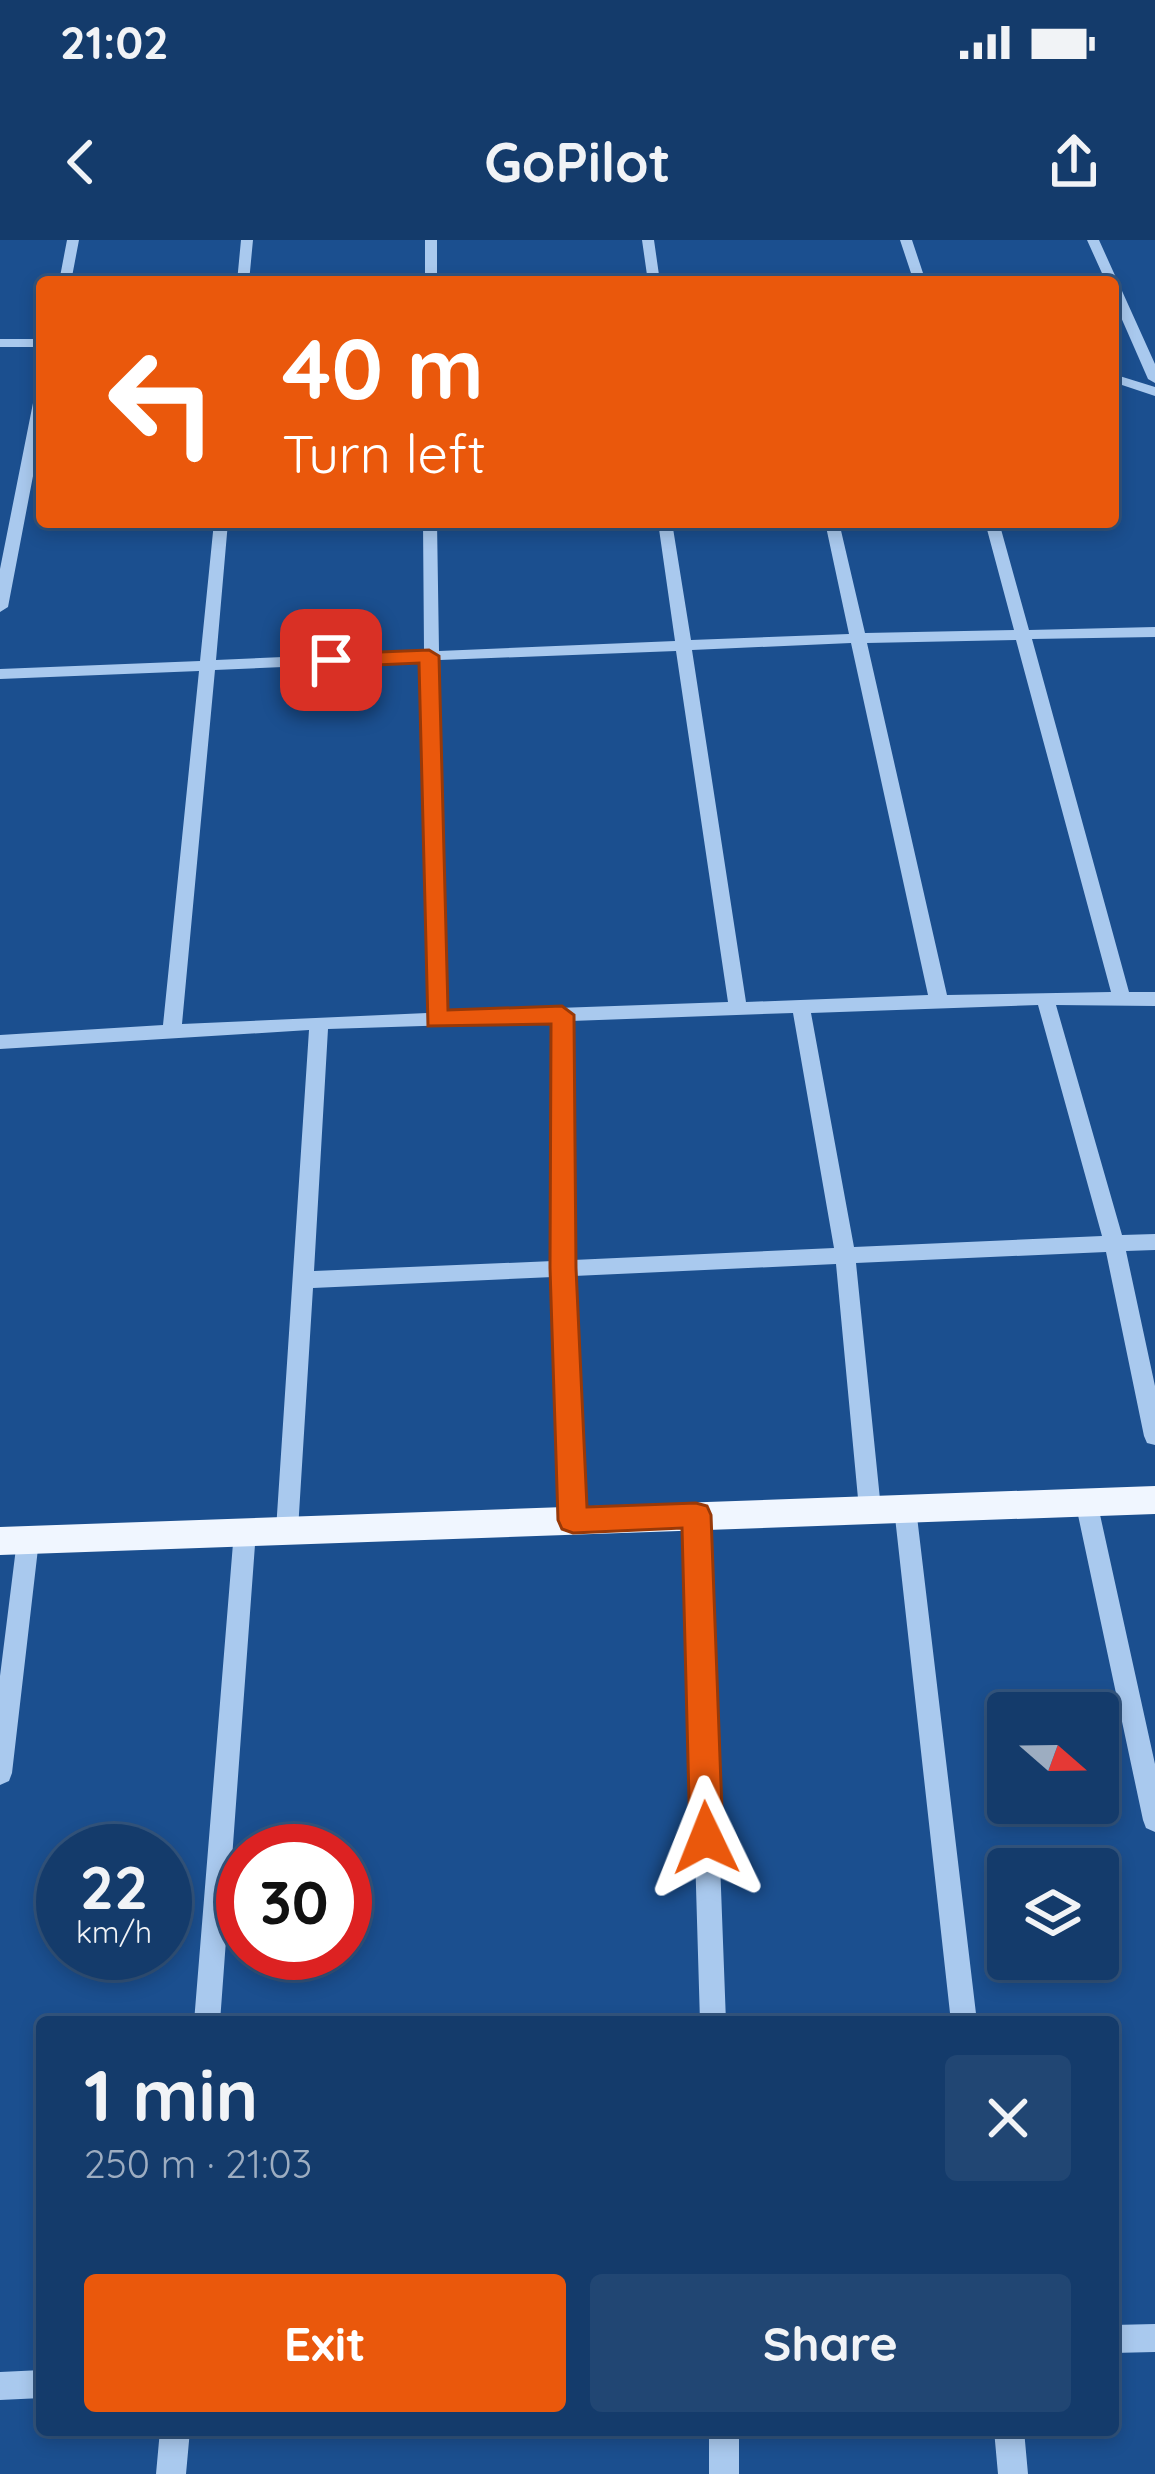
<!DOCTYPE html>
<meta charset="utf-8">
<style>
:root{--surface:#143b6b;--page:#214673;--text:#f1f3f6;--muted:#9dadc1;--line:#33557e;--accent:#ea580c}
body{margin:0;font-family:Quicksand,sans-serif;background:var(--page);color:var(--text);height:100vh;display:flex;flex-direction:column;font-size:45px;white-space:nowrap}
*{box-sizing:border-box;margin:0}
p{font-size:39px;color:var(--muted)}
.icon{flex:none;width:66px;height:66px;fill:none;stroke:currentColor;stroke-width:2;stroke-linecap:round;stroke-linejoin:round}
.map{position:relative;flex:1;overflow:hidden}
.sheet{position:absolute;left:36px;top:1776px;width:1083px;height:420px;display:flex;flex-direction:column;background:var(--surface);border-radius:12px;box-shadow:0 6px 18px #0003,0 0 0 3px var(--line)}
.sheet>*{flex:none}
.guide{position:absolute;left:36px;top:36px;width:1083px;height:252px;border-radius:12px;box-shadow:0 6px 18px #0003,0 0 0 3px var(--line);background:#ea580c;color:#fff;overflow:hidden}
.needle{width:78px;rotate:110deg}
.tools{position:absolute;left:987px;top:1452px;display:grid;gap:24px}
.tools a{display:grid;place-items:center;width:132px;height:132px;border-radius:12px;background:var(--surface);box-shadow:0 6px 18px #0003,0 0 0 3px var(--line);font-size:60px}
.speed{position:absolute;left:36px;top:1584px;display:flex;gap:24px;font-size:60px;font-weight:700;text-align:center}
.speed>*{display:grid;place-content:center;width:156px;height:156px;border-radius:50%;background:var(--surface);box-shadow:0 6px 18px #0003,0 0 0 3px var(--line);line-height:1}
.speed small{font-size:30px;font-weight:400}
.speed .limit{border:18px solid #d22;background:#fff;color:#111}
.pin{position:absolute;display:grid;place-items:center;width:102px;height:102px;color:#fff;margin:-51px;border-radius:24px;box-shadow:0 6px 18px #0006}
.me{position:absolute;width:132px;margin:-66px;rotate:358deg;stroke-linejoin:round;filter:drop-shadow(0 0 9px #0008)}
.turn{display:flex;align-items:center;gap:42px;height:252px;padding:0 48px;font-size:54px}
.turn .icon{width:156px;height:156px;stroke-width:2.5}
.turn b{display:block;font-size:84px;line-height:102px}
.round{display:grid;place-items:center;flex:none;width:126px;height:126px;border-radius:12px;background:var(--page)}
.head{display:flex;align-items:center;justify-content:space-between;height:204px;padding:0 48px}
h1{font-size:72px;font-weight:700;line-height:90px}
.cta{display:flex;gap:24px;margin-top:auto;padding:24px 48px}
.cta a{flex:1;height:138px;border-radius:12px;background:var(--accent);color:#fff;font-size:48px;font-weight:700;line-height:138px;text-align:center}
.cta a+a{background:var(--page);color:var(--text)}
.status{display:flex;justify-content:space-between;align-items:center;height:84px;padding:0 60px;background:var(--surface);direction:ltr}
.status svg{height:33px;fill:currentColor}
header{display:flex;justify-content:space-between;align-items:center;height:156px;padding:0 48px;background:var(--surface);font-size:54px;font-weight:700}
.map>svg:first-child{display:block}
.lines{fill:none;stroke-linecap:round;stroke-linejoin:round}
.minor{fill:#a9c9ee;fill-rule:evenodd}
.major{fill:#f0f6ff;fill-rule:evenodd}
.route{fill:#ea580c;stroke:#983908;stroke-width:3}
</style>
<div class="status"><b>21:02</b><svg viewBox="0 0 49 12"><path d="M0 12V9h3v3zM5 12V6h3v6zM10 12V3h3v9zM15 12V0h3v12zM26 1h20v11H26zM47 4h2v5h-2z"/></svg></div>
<header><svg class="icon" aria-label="back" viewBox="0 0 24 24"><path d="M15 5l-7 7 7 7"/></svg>GoPilot<svg class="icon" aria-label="share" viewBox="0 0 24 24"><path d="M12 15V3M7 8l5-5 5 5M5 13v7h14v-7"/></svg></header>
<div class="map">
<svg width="1155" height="2234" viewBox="0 0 1155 2234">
<rect width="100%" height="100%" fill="#1b4f8f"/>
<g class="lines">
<path class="minor" d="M67 0H79L71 42H59Z
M241 0H253L249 42H237Z
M425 0H437V42H425Z
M642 0H654L660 42H648Z
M900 0H912L926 42H914Z
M1087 0H1099L1155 124V143L1148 139 1113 59V42H1106Z
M0 99H42V107H0Z
M1113 134 1155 147V156L1113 142Z
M42 149V189L8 367 0 372V329L35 153Z
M214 282H228L216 420 424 411 423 282H437L439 411 675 401 658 282H672L691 400 849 394 825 282H839L865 393 1014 390 985 282H999L1029 390 1155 387V397L1032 399 1129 752H1155V766L1056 765 1122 995 1155 994V1010L1126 1011 1155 1146V1205L1147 1203 1144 1196 1106 1012 856 1023 881 1269 878 1276 870 1279 862 1276 859 1269 836 1024 574 1036 584 1280 581 1287 573 1290 565 1287 562 1280 553 1037 313 1048 298 1290 295 1297 287 1300 279 1297 276 1290 309 790 0 809V795L163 785 199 431 0 439V429L200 421ZM1016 400 1111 752 947 755 867 403ZM851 403 928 755 746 762 692 410ZM676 411 728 762 445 772 440 420ZM424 421 427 773 182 784 215 430ZM1038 765 1102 996 854 1007 811 773ZM793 773 834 1008 573 1020 571 781ZM553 782V1021L314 1031 328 789Z
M1086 1251 1094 1254 1097 1261 1155 1524V1592L1146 1588 1143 1580 1075 1261 1078 1254Z
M905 1258 913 1261 916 1268 977 1782H951L894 1268 897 1261Z
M696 1265 704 1268 707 1275 726 1782H700L685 1275 688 1268Z
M245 1281 253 1284 256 1291 220 1782H194L234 1291 237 1284Z
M28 1290 36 1293 39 1300 12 1533 9 1541 0 1545V1436L17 1300 20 1293Z
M1155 2084V2112L1113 2113V2085Z
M42 2130V2158L0 2160V2132Z
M160 2190H190L186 2234H156Z
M709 2190H739V2234H709Z
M994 2190H1024L1028 2234H998Z"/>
<path class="major" d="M1155 1246V1274L0 1315V1287Z"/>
</g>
<path class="route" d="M429 410 439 416 448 770 562 766 574 775 576 1028 587 1267 696 1263 707 1266 711 1275 723 1598 718 1609 706 1613 695 1609 690 1598 682 1288 573 1293 562 1289 558 1280 550 1028 551 784 428 786 419 423 331 427 320 420 331 414Z"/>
</svg>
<div class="tools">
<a><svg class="needle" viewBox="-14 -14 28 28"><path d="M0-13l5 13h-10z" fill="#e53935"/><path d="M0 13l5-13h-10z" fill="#9dadc1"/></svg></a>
<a><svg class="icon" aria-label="layers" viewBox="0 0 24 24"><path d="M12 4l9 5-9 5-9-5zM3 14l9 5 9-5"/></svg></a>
</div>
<div class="speed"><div>22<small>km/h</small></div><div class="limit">30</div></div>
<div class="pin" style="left:331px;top:420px;background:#d93025"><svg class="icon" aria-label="arrive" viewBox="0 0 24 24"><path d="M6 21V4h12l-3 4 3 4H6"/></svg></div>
<svg class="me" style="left:706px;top:1598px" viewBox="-20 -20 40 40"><path d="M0-17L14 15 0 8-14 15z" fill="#ea580c" stroke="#fff" stroke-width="4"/></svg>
<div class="guide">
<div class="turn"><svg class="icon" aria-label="left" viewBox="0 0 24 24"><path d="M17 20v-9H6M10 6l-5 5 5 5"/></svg><div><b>40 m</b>Turn left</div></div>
</div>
<section class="sheet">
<div class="head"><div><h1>1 min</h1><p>250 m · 21:03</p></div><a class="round"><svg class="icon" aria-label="close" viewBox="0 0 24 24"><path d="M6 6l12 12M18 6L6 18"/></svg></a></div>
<div class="cta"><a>Exit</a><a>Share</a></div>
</section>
</div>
